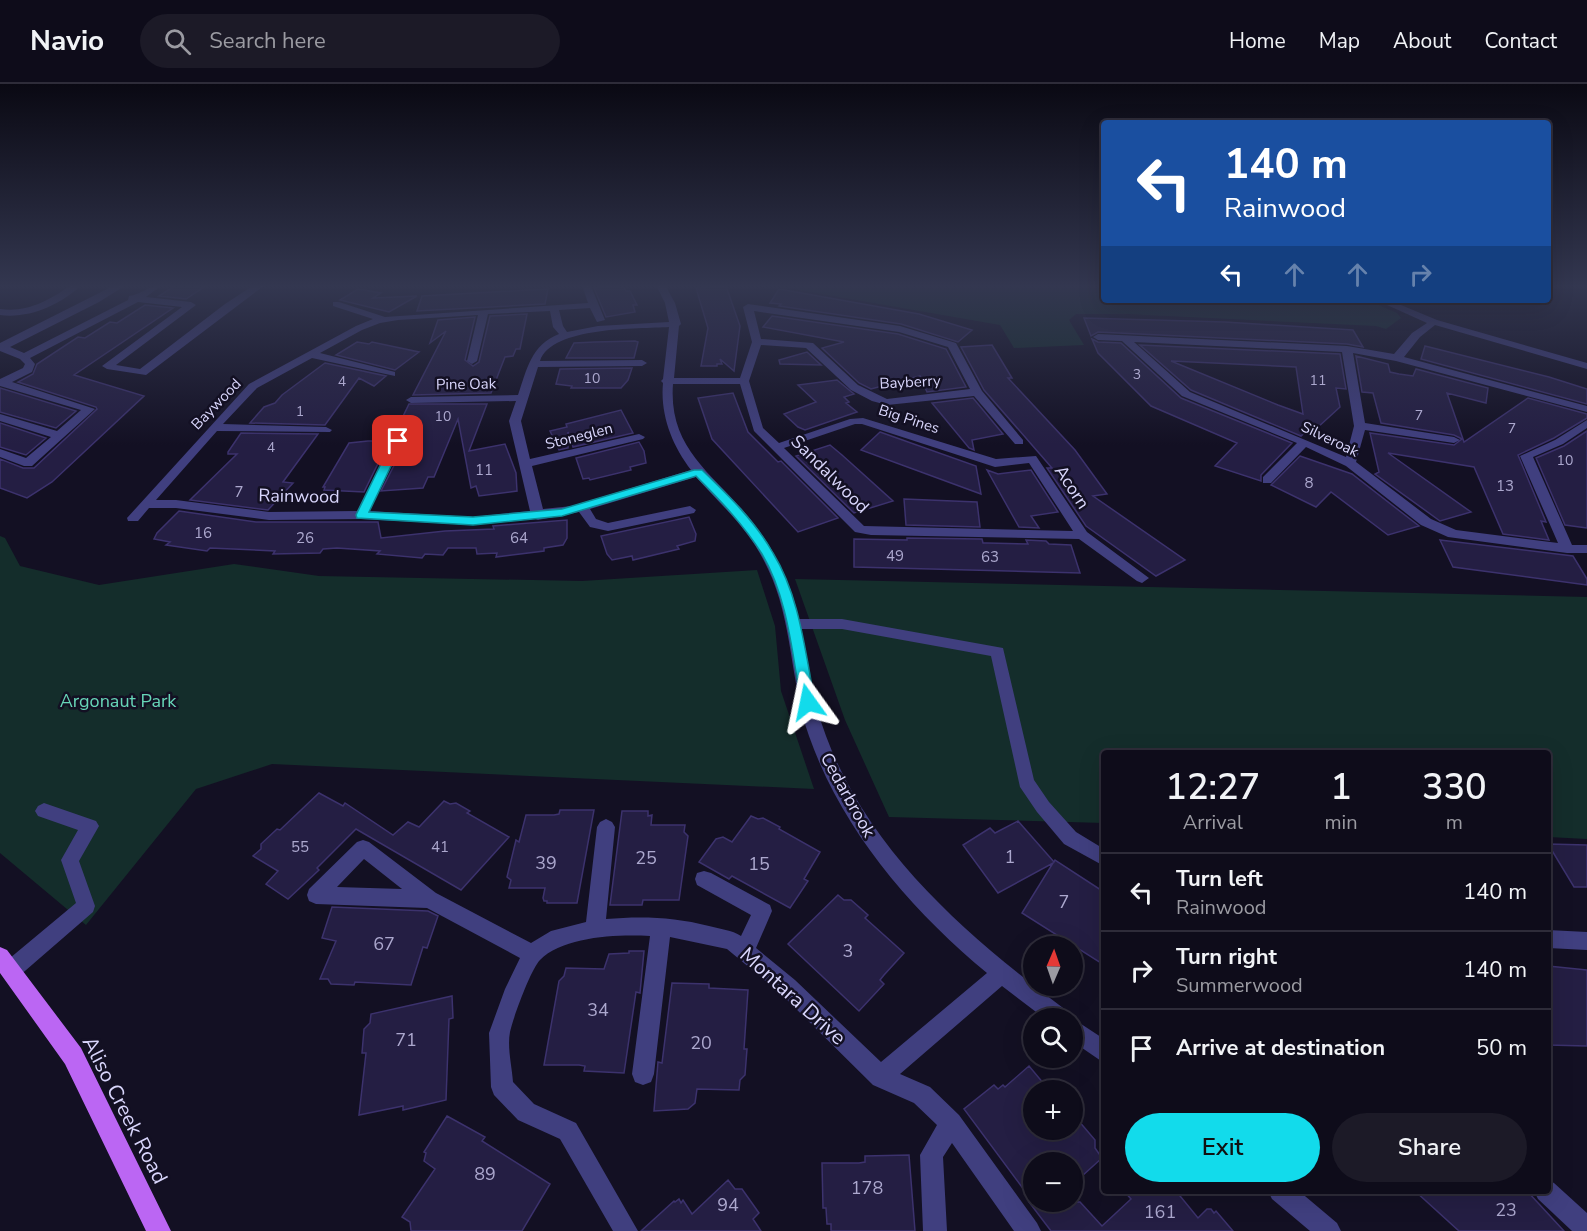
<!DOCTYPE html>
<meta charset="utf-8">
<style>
:root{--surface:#0e0c1a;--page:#1c1a27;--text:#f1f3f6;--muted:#9b9ba2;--line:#2e2c39;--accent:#12dbeb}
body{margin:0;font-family:"Nunito Sans",sans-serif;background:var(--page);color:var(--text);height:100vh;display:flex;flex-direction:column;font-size:22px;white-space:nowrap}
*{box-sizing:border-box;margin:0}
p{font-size:20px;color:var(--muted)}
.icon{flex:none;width:33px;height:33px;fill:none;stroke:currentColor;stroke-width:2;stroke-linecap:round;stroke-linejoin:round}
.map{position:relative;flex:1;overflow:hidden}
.drawer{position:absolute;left:1101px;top:666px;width:450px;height:444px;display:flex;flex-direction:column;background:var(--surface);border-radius:6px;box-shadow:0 6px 24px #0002,0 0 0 2px var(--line)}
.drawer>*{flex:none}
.hud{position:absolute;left:1101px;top:36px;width:450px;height:183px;border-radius:6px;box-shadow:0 6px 24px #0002,0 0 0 2px var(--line);background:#1a4fa0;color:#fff;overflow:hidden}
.needle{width:39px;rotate:2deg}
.buttons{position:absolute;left:1023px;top:852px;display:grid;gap:12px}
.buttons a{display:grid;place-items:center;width:60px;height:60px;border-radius:50%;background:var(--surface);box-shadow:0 6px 24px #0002,0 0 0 2px var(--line);font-size:30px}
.pin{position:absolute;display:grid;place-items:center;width:51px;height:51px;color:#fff;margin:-26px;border-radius:12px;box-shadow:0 3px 9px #0006}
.me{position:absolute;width:66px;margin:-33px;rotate:348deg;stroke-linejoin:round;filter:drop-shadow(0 0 4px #0008)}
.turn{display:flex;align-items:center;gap:21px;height:126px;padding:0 24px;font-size:27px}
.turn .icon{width:78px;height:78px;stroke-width:2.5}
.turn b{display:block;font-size:42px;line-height:51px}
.lanes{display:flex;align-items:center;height:57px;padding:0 24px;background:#0003;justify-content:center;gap:30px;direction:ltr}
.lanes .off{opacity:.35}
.eta{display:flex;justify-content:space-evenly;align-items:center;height:102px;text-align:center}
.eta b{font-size:36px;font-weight:600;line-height:42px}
.action{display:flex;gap:12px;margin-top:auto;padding:12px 24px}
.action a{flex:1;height:69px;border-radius:36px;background:var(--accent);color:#111;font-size:24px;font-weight:600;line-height:69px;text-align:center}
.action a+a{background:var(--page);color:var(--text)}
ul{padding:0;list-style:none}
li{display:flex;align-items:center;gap:18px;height:78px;padding:0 24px;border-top:2px solid var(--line)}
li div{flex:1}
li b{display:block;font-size:22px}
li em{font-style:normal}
header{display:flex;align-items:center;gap:36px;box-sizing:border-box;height:84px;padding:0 30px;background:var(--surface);border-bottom:2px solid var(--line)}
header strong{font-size:28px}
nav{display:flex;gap:33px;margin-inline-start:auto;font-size:21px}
.search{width:420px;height:54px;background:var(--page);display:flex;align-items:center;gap:15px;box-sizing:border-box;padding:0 21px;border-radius:33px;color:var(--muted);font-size:22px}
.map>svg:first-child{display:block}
.green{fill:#142d2b}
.building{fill:#241e43;stroke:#3c326d;stroke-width:1.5;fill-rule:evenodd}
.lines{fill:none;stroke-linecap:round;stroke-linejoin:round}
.minor{fill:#403f7f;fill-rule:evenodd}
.major{fill:#bb66f3;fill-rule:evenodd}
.route{fill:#12dbeb;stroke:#0c8e99;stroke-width:1.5}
.labels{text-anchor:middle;stroke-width:5;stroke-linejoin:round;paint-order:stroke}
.far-number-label{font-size:14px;fill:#aca8ce}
.far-street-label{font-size:15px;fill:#d9d6fc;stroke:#131023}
.number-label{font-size:15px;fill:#aca8ce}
.street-label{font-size:18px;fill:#d9d6fc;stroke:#131023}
.park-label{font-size:18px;fill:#67d6b8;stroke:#131023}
.near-number-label{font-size:18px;fill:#aca8ce}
.near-street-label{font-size:21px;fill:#d9d6fc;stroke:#131023}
</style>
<header>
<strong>Navio</strong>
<div class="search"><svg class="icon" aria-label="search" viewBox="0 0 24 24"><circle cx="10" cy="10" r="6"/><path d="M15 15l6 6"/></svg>Search here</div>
<nav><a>Home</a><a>Map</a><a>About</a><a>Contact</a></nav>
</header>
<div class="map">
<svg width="1587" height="1147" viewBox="0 0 1587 1147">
<rect width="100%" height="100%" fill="#131023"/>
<path class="green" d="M770 201H1104V216H1367L1397 229 1401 234 1386 245 1376 242 1126 230H1076L1069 236 1084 261 1014 264 1000 241Z
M0 452 5 454 20 482 99 501 234 480 319 492 582 497 757 486 775 542 781 607 814 705 272 680 196 705 86 841 0 769Z
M795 495 1587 513V755L1548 753V669H1104V739L889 733 845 636Z"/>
<path class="building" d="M176 201H207L186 215 159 212Z
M622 201 626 207H630L637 221H633L635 228 606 233 594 204Z
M726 202 740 242 734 287 720 275 722 280H717V282H701L708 244 696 204Z
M358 205 381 209 373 214 417 212 389 228 340 216Z
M548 205 545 220 417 227 422 212Z
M779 205 919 230 972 246 958 258 901 240 779 222 781 220 770 219Z
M145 221 173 224 74 291 144 312 52 398 27 414 0 404V375L23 384H34L97 325 96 323 18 298 33 290 37 280 78 253 85 254 110 238 117 239Z
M527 230 520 265H516L513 272 505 273 491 309 413 311 446 247 430 259 438 236 475 233 465 276 473 282 479 278 490 232Z
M772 232 898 250 946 265 966 303 927 308 920 292 871 305 859 299 822 264 844 258 763 243Z
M1084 234 1225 238 1353 246 1363 263 1347 260 1098 248 1091 252Z
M1092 255 1098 258 1121 259 1181 314 1292 359 1261 391V397L1215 382 1237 359 1151 322 1098 269Z
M357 258 369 260 372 258 419 268 395 286 336 271Z
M595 258 635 257 638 258 634 274H566L574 259Z
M992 261 1012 294H1008L1075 366 1107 410 1093 412 1185 476 1156 492 1086 442 1047 384H1052L984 306 961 263Z
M1140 261 1340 270 1346 305 1336 304 1340 323 1316 345 1311 343 1301 352 1191 306ZM1171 277 1296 283 1303 330 1278 321Z
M1425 262 1549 293 1587 305V320L1421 275Z
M807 268 821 281 780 280 779 276Z
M1356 272 1388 280 1390 288 1399 290 1413 292 1416 285 1488 304 1486 319 1447 309 1464 358 1528 314 1587 330V334L1554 354 1518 371 1546 438 1541 437 1549 456 1503 450 1474 383 1388 369 1471 428 1440 437 1375 390 1379 388 1370 349 1454 361 1462 355 1454 351 1381 339 1373 309 1362 308Z
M325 279 386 292 374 302 359 294 325 341 250 339 264 323 275 319 282 311Z
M632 284 628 296 621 304H571L572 302 556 300 560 285Z
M837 296 854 310 844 313 849 318 846 319 857 328 805 346 798 343 784 330 816 318 798 301Z
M0 304 76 327 56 344 0 328Z
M733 309 748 348 778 378 781 377 838 434 798 448 712 355 698 314Z
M973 314 1003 350 972 356 974 366 969 364 932 319Z
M409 320H487L469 367 505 360 516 389 517 407 479 412 476 402 471 404 458 335 434 393H428L423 404 381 407 406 358 399 352 392 355Z
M621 326 633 349 573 363 568 348V364L559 366 550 347 567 343 566 340Z
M0 339 46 354 26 371 0 363Z
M1587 347V444L1565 441 1536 374 1564 362Z
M880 348 976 382 981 410 861 366Z
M241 349 318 350 283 398 293 399 268 426 190 416 237 370H228V368Z
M368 357H389L364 408 324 406 325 403H323L349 359Z
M639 358 644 367 646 379 630 383 631 386 590 396 589 394 583 395 576 374Z
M830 361 842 371 893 417 854 429 796 372Z
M1300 372 1352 390 1419 442 1388 451 1331 408 1316 423 1271 401Z
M987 386 998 390 1031 386 1058 428 1031 432 1039 444 1019 443Z
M904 415 977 418 980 443 906 441Z
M179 427 256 438H378L381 454 445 447 494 445 493 442 567 436V454L563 461 544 464V467L496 473 497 469 477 470 476 464H448L443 471 425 470 422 474 377 470 380 467 337 464 323 465 320 469 273 470 275 467 210 464 207 467 166 461 170 458 154 455 157 449Z
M689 433 696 450 695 457 677 462 679 465 633 476 632 472 612 476 607 470 601 452Z
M907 454 982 455 983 459H987L1028 460 1026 456 1046 457 1049 460 1071 461 1080 489 854 483V455L907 456Z
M1440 456 1573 472 1587 495V501L1453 483Z
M319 709 343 722 345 719 393 751 408 738 419 743 444 717 450 720 456 719 470 727 467 729 509 753 461 806 356 745 317 784 319 786 288 815 266 800 278 787 253 772 261 765V760L277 745 280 746Z
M560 726H594L577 819H547V817H544L543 814 545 804H509L511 796 507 793 516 756 519 758 526 731H554L559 730Z
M622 727H648V732L652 731 651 741H685L684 748 688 752 679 816H643L642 821H610Z
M751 732 758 735 763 734 780 743 779 745 820 768 804 795 808 797 790 824 732 792 729 795 699 778 716 755 723 753 732 758Z
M1018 737 1054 778 1055 776 1104 808V881L1022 829 1053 779 998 809 963 761 990 744 995 749Z
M1548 760 1587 761V803H1574Z
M838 811 844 816H851L868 831 865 834 904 869 884 891 880 896 884 900 859 927 788 860Z
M332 823 428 827 438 832 427 864 423 863 411 901 355 898 354 901 331 900 328 895H320L336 857 322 854Z
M629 867H644L640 909 636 908 624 989 584 987 585 982 579 981H544L559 897 564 892 566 884 604 885 609 870 629 869Z
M1548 882 1587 886V962L1548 961Z
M672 899 709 900V904L748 906 744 965H747L745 991 740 996 739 1006 697 1005 695 1019 688 1025 654 1027 658 978 662 979Z
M452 912 453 934 449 935 446 1016 403 1026V1022L359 1031 366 969H362L364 945 370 939 371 930Z
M1029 982 1049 1006H1034V1046H1072V1029L1095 1056V1064L1102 1074 1072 1101V1078H1034V1118H1080L1102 1142 1131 1115 1124 1107H1176L1198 1134 1207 1125H1211L1214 1129 1216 1127 1233 1147H1051L1029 1118H1033L964 1025 994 1001 998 1005 1003 1001 1005 1003Z
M447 1032 485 1053 482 1057 550 1100 522 1147H411L410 1138 402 1133 435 1085 424 1077 426 1069 424 1068Z
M909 1071 915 1147H831V1140H827L826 1124H823L822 1079H859L865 1078V1072Z
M728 1096 735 1105H742L759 1129 753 1135 761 1147H641L674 1117 675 1118 679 1115 681 1119 683 1116 692 1130Z
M1415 1107H1527L1564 1147H1459Z"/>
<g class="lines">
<path class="minor" d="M71 201H81C61 221 28 235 0 231V225C27 229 50 216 71 201Z
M115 201H126L99 218 10 263 24 269 128 216 129 212C141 211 149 201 162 201L146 213 191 218 196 221 116 281 140 285 225 220 254 201H265L146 291 107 285 102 282 182 223 138 218 30 274 35 280 32 288 12 298 95 325 32 382H24L0 373V365L26 374 51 353 0 337V330L57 347 81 326 0 302V295L23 284 25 280 20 275 0 267V259Z
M582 201 591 202 605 236 597 238 590 224 559 226 563 242 567 248 598 242 669 238 665 219 656 201H665L675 219 681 240 679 242 674 294H740L752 258 743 223 748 220 900 242 956 259 982 307 1023 356V360H1015L974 312 887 321 872 317 851 306 806 264 761 261 749 297 763 344 779 359 850 335 863 334 996 375 1036 372 1087 448 1149 494 1142 499 1137 497 1079 455 871 451 855 448 754 347 740 300H673C668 367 716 391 751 436 774 465 791 498 799 535H842L1003 564 1034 696 1049 718 1076 748 1104 765V782L1064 760 1037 728 1020 703 991 572 842 545H801C809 581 813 618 826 652 870 770 970 854 1067 927L1070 934H1072L1104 955V979L1072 957V934H1044L1002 902 900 990 930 1003 959 1031 1037 1139 1041 1147H1014L952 1059 943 1073 947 1147H923L920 1071 937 1041 914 1019 873 1001 781 910 727 865 670 853 654 990 651 998 643 1001 635 998 632 990 650 852C619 850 563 852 540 876 531 885 513 934 510 948 507 963 512 983 513 998L534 1020 576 1039 638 1147H613L560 1055 518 1036 494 1011 491 1003 489 949 505 905 520 874 427 824 316 820 309 817 307 811 309 805 357 758 363 756 369 758 436 809 531 859 551 847 586 838 597 743 600 738 606 735 612 738 615 743 606 835C642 832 674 833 709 842 720 845 732 846 741 852L751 831 697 801 695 795 697 789 704 787 711 789 770 821 772 827 756 864 795 896 881 978 987 889C911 826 842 746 809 652 790 598 793 537 768 485 751 447 723 423 696 393L590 425 596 435 608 439 690 422 696 426 694 429 608 447 590 443 579 428 538 436 533 434 473 441 361 435 269 436 176 424H149L138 437H128L127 434 249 300 356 242 373 235 333 222V218H339L385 233 588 219ZM550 227 553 243 559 250C531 261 527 285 518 311L411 313 406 316 411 319 516 317 509 337 530 427 473 433 369 427 404 357 398 354 392 357 357 427 269 428 176 416H156L217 347 330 348 332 346 326 343 223 340 257 304 312 274 395 292V288L320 269 362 246 380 239 398 236 478 231 467 277 472 280 477 277 488 230ZM754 227 899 248 948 263 970 305 887 315 858 301 813 259 761 255ZM669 243 663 295 661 297 663 299C660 331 672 361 691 386L572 422 543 425 532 382 643 355 645 353 639 350 530 375 521 337 538 283 642 282 647 279 642 276 540 277C552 242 638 245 669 243ZM855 340H862L995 383 1029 379 1073 447 864 442 784 364ZM364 775 402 805 337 803Z
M1376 216H1389L1437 236 1587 279V285L1435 241 1420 253 1404 273 1587 322V328L1396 277 1353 269 1365 339 1454 353 1460 356 1454 359 1365 346 1356 378 1431 435 1456 446 1558 459 1520 372 1555 356 1587 336V344L1563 360 1533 373 1572 461H1587V469H1567L1448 453 1421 441 1346 382 1306 363 1271 399H1263V393L1297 359 1182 312 1122 257 1098 256 1093 253 1098 250 1347 262 1394 270 1412 249 1427 239ZM1134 258 1342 268 1354 342 1346 373 1190 308Z
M44 719 96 737 99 742 79 777 95 822 93 828 18 893 11 896 4 893 1 886 4 879 76 819 61 776 78 746 38 732 35 727 38 722Z
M1548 846 1587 848V866L1548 864Z
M1548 1096 1554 1099 1587 1129V1147H1572L1538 1115 1534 1107H1548Z
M1268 1107H1299L1337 1139 1341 1147H1310L1272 1115Z"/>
<path class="major" d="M0 863 7 866 81 964 171 1147H146L65 980 0 889Z"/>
</g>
<linearGradient id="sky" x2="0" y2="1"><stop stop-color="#0a0913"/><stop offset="0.56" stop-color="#333750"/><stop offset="1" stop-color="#333750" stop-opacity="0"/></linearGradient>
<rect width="1587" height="361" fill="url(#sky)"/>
<path class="route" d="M398 354 403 357 369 428 473 433 562 425 694 386H702C728 411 755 437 773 469 800 513 805 568 815 618L813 622H803L801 618C792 569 788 514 762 470 744 441 720 416 696 392L562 432 473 441 357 434 356 431 392 357Z"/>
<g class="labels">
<g class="far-number-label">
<text x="1137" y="295">3</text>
<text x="592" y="299">10</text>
<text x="1318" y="301">11</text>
<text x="342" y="302">4</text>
<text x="300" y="332">1</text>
<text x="1419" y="336">7</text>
<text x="443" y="337">10</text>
<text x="1512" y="349">7</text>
<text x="271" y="368">4</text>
<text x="1565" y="381">10</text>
</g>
<g class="far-street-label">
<text transform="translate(910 298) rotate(-3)" y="5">Bayberry</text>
<text transform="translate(466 300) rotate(-1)" y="5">Pine Oak</text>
<text transform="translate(216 320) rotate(-46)" y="5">Baywood</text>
<text transform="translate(909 335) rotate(18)" y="5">Big Pines</text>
<text transform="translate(579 352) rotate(-14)" y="5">Stoneglen</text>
<text transform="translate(1330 355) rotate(26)" y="5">Silveroak</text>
</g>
<g class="number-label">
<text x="484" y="391">11</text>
<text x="1309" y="404">8</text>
<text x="1505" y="407">13</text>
<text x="239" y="413">7</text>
<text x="203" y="454">16</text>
<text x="305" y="459">26</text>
<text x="519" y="459">64</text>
<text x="895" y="477">49</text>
<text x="990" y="478">63</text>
<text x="300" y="768">55</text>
<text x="440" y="768">41</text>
</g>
<g class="street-label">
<text transform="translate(830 390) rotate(45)" y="6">Sandalwood</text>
<text transform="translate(1072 403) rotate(57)" y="6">Acorn</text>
<text transform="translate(299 412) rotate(1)" y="6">Rainwood</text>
<text transform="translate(848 711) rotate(61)" y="6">Cedarbrook</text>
</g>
<g class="park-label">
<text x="118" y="623">Argonaut Park</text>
</g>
<g class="near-number-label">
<text x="1010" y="779">1</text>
<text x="646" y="780">25</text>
<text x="546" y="785">39</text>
<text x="759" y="786">15</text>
<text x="1064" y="824">7</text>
<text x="384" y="866">67</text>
<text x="848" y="873">3</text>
<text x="598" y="932">34</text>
<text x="406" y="962">71</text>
<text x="701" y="965">20</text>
<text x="485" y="1096">89</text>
<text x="867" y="1110">178</text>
<text x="728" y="1127">94</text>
<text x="1506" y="1132">23</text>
<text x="1160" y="1134">161</text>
</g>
<g class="near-street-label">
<text transform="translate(793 912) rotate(42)" y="7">Montara Drive</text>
<text transform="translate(125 1026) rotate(63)" y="7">Aliso Creek Road</text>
</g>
</g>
</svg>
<div class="buttons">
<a><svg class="needle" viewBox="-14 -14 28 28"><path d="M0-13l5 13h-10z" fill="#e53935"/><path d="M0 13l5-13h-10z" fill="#9b9ba2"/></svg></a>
<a><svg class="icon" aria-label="search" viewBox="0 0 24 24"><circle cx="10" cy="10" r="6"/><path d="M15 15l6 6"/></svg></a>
<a>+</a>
<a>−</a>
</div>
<div class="pin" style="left:398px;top:357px;background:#d93025"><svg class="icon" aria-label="arrive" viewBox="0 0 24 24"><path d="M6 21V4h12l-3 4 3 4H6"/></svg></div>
<svg class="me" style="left:808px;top:618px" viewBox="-20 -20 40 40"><path d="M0-17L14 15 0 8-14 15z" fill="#12dbeb" stroke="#fff" stroke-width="4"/></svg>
<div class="hud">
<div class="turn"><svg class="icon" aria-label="left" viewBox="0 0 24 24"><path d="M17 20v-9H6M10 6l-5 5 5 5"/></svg><div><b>140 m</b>Rainwood</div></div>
<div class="lanes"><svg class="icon" aria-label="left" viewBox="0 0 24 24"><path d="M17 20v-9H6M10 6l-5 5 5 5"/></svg><svg class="icon off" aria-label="ahead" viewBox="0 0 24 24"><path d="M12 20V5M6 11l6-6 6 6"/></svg><svg class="icon off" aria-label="ahead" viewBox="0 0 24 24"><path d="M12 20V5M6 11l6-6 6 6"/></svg><svg class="icon off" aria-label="right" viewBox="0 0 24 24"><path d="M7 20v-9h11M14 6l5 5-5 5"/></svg></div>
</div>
<section class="drawer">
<div class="eta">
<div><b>12:27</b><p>Arrival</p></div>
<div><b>1</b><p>min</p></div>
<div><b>330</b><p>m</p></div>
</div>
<ul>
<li><svg class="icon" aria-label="left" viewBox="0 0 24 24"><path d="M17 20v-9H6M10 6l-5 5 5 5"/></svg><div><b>Turn left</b><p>Rainwood</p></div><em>140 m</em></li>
<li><svg class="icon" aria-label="right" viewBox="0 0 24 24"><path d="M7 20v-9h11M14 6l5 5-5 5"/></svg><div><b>Turn right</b><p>Summerwood</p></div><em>140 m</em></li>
<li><svg class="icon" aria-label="arrive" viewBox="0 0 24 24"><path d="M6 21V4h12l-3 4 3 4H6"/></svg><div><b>Arrive at destination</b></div><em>50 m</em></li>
</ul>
<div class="action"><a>Exit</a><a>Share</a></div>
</section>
</div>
